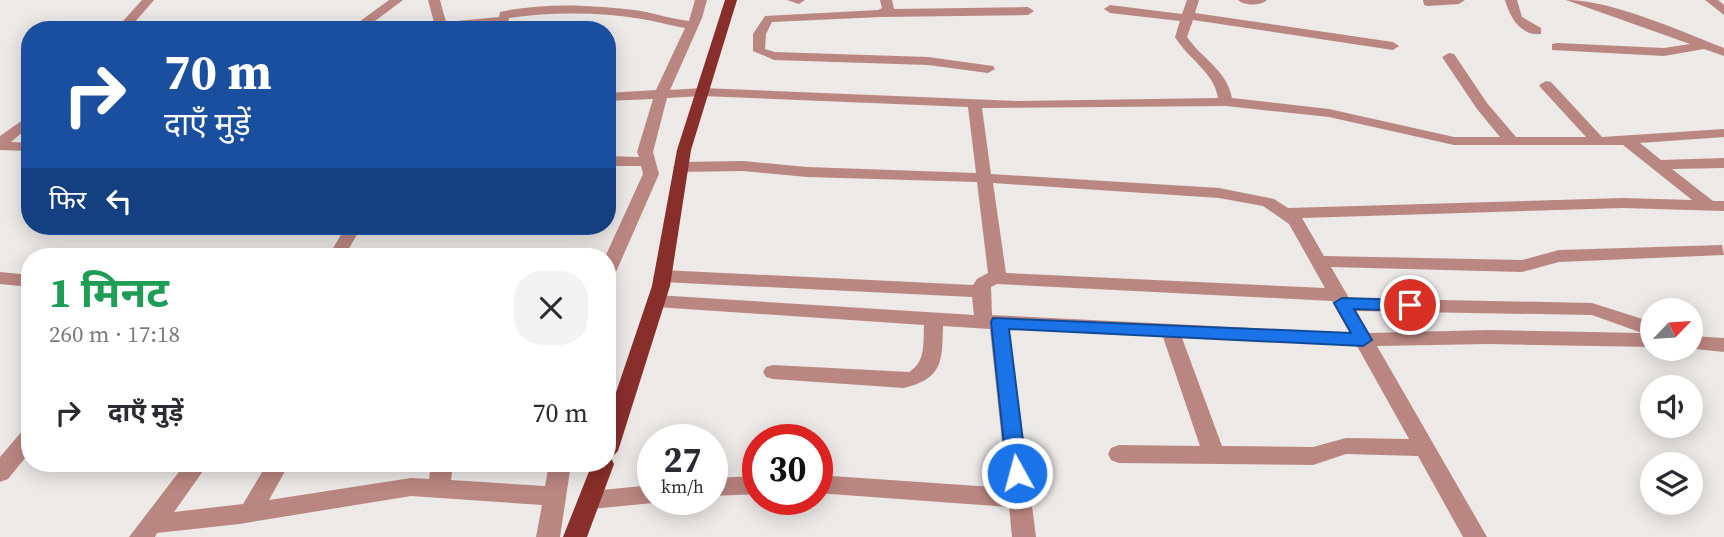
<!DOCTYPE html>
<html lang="hi">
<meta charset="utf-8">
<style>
:root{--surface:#fff;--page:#f2f2f3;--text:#2b2b33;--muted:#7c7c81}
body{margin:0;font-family:"Source Serif 4","Noto Sans Devanagari",serif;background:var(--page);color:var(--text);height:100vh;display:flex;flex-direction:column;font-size:26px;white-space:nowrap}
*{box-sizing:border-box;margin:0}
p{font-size:23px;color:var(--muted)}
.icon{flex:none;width:38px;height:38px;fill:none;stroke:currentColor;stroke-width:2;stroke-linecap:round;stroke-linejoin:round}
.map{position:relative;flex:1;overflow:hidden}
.side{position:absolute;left:21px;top:248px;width:595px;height:224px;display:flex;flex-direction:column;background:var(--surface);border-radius:28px;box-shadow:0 4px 18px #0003}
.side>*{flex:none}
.guide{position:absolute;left:21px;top:21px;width:595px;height:214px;border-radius:28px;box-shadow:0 4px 18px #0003;background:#1a4fa0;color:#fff;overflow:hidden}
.needle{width:46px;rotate:65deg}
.controls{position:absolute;left:1640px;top:298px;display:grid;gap:14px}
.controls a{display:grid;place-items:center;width:63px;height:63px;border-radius:50%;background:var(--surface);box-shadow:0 4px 18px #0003;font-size:35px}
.speed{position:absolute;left:637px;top:424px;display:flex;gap:14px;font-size:35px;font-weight:700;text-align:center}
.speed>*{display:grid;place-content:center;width:91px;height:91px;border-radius:50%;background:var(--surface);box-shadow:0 4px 18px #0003;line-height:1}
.speed small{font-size:18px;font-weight:400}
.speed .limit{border:10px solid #d22;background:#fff;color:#111}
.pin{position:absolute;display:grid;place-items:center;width:60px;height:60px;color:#fff;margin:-30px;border:4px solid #fff;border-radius:50%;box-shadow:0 2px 7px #0007}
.me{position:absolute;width:77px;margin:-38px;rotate:353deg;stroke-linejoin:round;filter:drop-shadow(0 0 5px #0008)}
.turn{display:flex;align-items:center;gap:24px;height:147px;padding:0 28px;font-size:32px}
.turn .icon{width:91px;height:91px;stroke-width:2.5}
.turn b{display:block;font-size:49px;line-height:60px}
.then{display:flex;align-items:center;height:66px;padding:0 28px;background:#0003;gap:14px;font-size:26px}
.round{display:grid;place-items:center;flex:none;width:74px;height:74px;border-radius:28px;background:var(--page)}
.head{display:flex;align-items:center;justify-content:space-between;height:119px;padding:0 28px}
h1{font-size:42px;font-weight:700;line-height:52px;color:#1e9e55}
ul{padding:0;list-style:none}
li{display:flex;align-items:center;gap:21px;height:91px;padding:0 28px}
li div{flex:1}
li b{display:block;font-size:26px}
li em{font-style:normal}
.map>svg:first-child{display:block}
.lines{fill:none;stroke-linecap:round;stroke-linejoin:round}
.minor{fill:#ba8681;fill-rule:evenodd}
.major{fill:#882e2b;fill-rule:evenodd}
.route{fill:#1a73e8;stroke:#114b97;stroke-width:2}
</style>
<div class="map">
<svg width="1724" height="537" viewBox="0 0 1724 537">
<rect width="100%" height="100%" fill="#ece9e7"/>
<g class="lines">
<path class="minor" d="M142 0H154L128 30H115Z
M389 0H403L363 30H348Z
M428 0H440L446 22 499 17 500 12C544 2 596 5 641 11 657 14 672 19 689 21L695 0H707L702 18 670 90 702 88 1017 101 1218 98C1214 72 1188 59 1175 37L1180 21 1110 13 1104 9 1110 5 1182 14 1187 0H1199L1195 13 1393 42 1399 46 1393 50 1193 20 1187 37C1202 59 1227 70 1232 98L1329 109 1454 137H1500L1477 109 1442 57 1449 53 1454 54 1487 103 1516 137H1586L1541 88 1539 85 1546 81 1551 82 1602 137 1724 129V137L1640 143 1661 160 1724 158V168L1672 169 1713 201H1724V211L1623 208 1302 218 1324 256 1522 260 1559 250 1722 245 1724 255 1559 262 1522 272 1331 267 1349 298 1592 303 1652 322V347L1489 344 1377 346 1487 537H1463L1418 456 1346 454 1313 465 1119 463 1111 460 1108 454 1111 448 1119 445 1200 446 1163 337 1009 329 1036 537H1012L1009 507 817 493V475L1007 488 990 329 943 326C942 362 943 378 904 388L773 379 766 377 763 372 766 367 773 365 909 372C926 362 923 343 924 325L656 307 650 305 647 301 650 297 656 295 974 315 972 297 662 282 653 276 662 270 973 285 977 279 988 273 977 182 807 177 743 171 681 172 673 167 681 162 743 161 807 167 976 173 968 107 702 96 667 98 653 152 659 174 616 272 607 278V257H605L643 174 641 166H607V156L639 157 637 152 653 99 607 101V93L656 90 685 28C671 26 656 21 642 19 598 12 553 12 509 18L508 23 504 24 441 30 435 26ZM1226 106 1329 117 1454 145H1623L1692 200 1623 198 1288 208 1274 199 1219 188 991 174 982 108ZM993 183 1219 198 1263 206 1289 224 1325 288 1006 273ZM997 284 1332 301 1350 333 992 315 991 287ZM1356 311 1592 315 1642 333 1489 330 1369 333ZM1182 338 1357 346 1409 439 1346 438 1313 447 1222 446Z
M787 0H805L799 4Z
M880 0H892L894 9 1028 7 1034 11 1028 15 881 17 772 22 766 34 765 49 775 52 928 57 993 66 995 69 988 73 928 65 774 60 753 51V34L765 16 878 10 882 8Z
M1238 0H1267C1261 6 1244 6 1238 0Z
M1423 0H1465L1459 4 1428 6 1424 5Z
M1505 0H1517L1522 17 1541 28V34C1520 36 1510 17 1505 0Z
M1566 0C1612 0 1680 31 1724 48V56L1704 49 1664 56 1552 50V44L1557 43 1664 48 1690 44Z
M1705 0H1718L1724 5V15Z
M30 115V126L11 142 30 143V151L0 150V136Z
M346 226H362L344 257H328Z
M0 272 30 275V287L0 284Z
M1690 336 1724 338V352L1685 348H1690Z
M30 428V452L8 479 0 482V457L23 430Z
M185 464H208L174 512 243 504 267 464H289L269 500 411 478 429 479 431 464H453L451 480 545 486 549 464H571L560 537H536L542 505 411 496 239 524 157 533 155 537H129Z
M758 476V494L712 496V478Z
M653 485V499H662L653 503 591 509 583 507 580 500 583 493 591 491Z"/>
<path class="major" d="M725 0H737L691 150 670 286 618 451 611 458 614 464 587 537H563L592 464H607V419L652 286 677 150Z"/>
</g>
<path class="route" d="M1342 298 1410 300 1418 305 1410 311 1354 309 1372 340 1363 346 1009 329 1027 473 1024 479 1017 481 1010 479 1007 473 991 322 993 318 1351 333 1334 303Z"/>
</svg>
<div class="controls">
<a><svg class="needle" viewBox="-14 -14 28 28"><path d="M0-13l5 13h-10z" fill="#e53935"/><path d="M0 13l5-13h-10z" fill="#7c7c81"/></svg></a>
<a><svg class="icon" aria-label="sound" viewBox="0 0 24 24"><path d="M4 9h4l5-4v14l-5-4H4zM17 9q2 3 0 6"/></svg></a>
<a><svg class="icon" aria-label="layers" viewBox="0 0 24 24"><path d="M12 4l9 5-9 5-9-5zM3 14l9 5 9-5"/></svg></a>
</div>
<div class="speed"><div>27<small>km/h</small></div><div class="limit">30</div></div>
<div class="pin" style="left:1410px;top:305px;background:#d93025"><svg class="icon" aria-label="arrive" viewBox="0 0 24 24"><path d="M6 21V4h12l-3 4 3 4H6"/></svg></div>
<svg class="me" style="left:1017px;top:473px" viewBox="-20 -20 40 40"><circle r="17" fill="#1a73e8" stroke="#fff" stroke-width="3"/><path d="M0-11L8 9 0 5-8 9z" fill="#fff"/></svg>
<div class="guide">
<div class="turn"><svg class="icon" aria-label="right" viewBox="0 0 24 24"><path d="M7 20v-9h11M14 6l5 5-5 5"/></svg><div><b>70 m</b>दाएँ मुड़ें</div></div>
<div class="then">फिर<svg class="icon" aria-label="left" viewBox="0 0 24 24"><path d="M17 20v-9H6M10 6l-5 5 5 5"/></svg></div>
</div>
<section class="side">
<div class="head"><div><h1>1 मिनट</h1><p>260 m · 17:18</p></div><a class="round"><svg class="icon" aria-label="close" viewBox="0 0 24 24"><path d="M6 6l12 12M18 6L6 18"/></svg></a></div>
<ul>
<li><svg class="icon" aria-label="right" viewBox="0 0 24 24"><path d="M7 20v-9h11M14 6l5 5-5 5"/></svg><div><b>दाएँ मुड़ें</b></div><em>70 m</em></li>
</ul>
</section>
</div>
